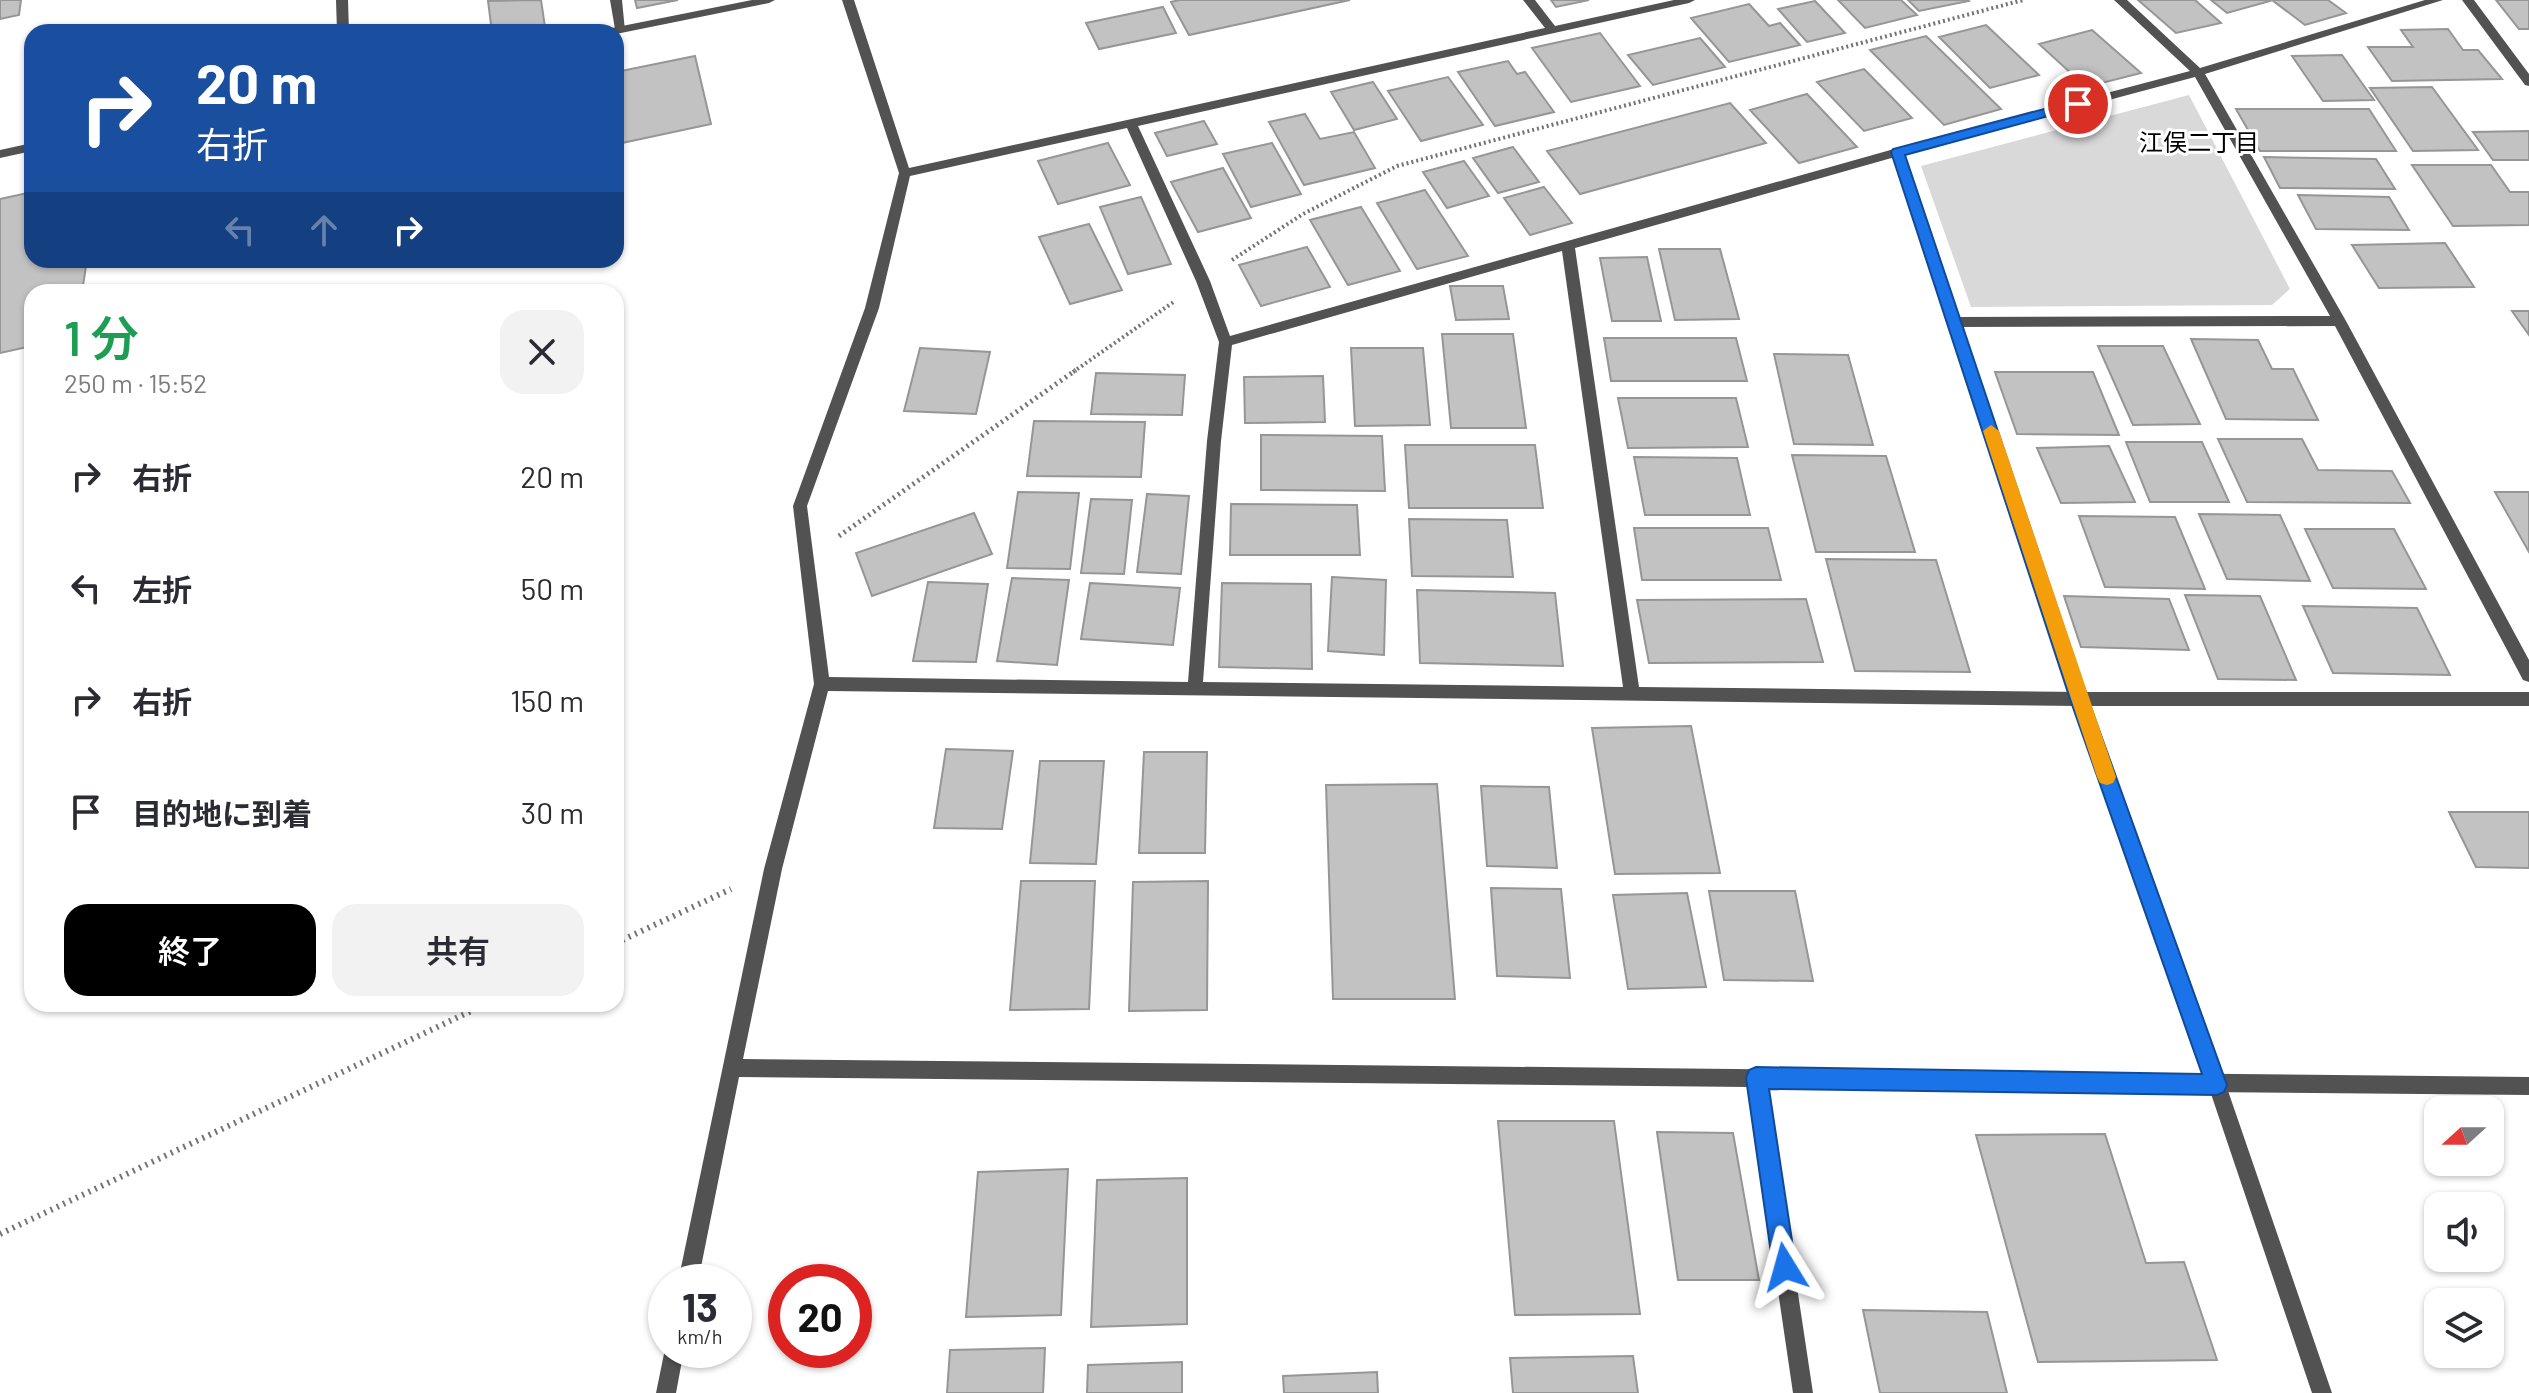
<!DOCTYPE html>
<html lang="ja">
<meta charset="utf-8">
<style>
:root{--surface:#fff;--page:#f2f2f3;--text:#2b2b33;--muted:#7c7c81;--accent:#000}
body{margin:0;font-family:Barlow,"Noto Sans JP",sans-serif;background:var(--page);color:var(--text);height:100vh;display:flex;flex-direction:column;font-size:30px;white-space:nowrap}
*{box-sizing:border-box;margin:0}
p{font-size:26px;color:var(--muted)}
.icon{flex:none;width:44px;height:44px;fill:none;stroke:currentColor;stroke-width:2;stroke-linecap:round;stroke-linejoin:round}
.map{position:relative;flex:1;overflow:hidden}
.details{position:absolute;left:24px;top:284px;width:600px;height:728px;display:flex;flex-direction:column;background:var(--surface);border-radius:24px;box-shadow:0 2px 6px #0004}
.details>*{flex:none}
.top-card{position:absolute;left:24px;top:24px;width:600px;height:244px;border-radius:24px;box-shadow:0 2px 6px #0004;background:#1a4fa0;color:#fff;overflow:hidden}
.needle{width:52px;rotate:249deg}
.fabs{position:absolute;left:2424px;top:1096px;display:grid;gap:16px}
.fabs a{display:grid;place-items:center;width:80px;height:80px;border-radius:16px;background:var(--surface);box-shadow:0 2px 6px #0004;font-size:40px}
.speed{position:absolute;left:648px;top:1264px;display:flex;gap:16px;font-size:40px;font-weight:700;text-align:center}
.speed>*{display:grid;place-content:center;width:104px;height:104px;border-radius:50%;background:var(--surface);box-shadow:0 2px 6px #0004;line-height:1}
.speed small{font-size:20px;font-weight:400}
.speed .limit{border:12px solid #d22;background:#fff;color:#111}
.pin{position:absolute;display:grid;place-items:center;width:68px;height:68px;color:#fff;margin:-34px;border:4px solid #fff;border-radius:50%;box-shadow:0 2px 8px #0007}
.me{position:absolute;width:88px;margin:-44px;rotate:352deg;stroke-linejoin:round;filter:drop-shadow(0 0 6px #0008)}
.turn{display:flex;align-items:center;gap:28px;height:168px;padding:0 40px;font-size:36px}
.turn .icon{width:104px;height:104px;stroke-width:2.5}
.turn b{display:block;font-size:56px;line-height:68px}
.lanes{display:flex;align-items:center;height:76px;padding:0 40px;background:#0003;justify-content:center;gap:40px;direction:ltr}
.lanes .off{opacity:.35}
.round{display:grid;place-items:center;flex:none;width:84px;height:84px;border-radius:24px;background:var(--page)}
.summary{display:flex;align-items:center;justify-content:space-between;height:136px;padding:0 40px}
h1{font-size:48px;font-weight:600;line-height:60px;color:#1e9e55}
.primary-button{display:flex;gap:16px;margin-top:auto;padding:16px 40px}
.primary-button a{flex:1;height:92px;border-radius:24px;background:var(--accent);color:#fff;font-size:32px;font-weight:600;line-height:92px;text-align:center}
.primary-button a+a{background:var(--page);color:var(--text)}
ul{padding:0;list-style:none}
li{display:flex;align-items:center;gap:24px;height:112px;padding:0 40px}
li div{flex:1}
li b{display:block;font-size:30px}
li em{font-style:normal}
.map>svg:first-child{display:block}
.green{fill:#d9d9d9}
.building{fill:#c2c2c2;stroke:#969696;stroke-width:2}
.lines{fill:none;stroke-linecap:round;stroke-linejoin:round}
.path-far2{stroke:#747474;stroke-width:4;stroke-dasharray:2 3;stroke-linecap:butt}
.path-far1{stroke:#747474;stroke-width:5;stroke-dasharray:2 4;stroke-linecap:butt}
.path{stroke:#747474;stroke-width:6;stroke-dasharray:2 5;stroke-linecap:butt}
.service{fill:#525252;fill-rule:evenodd}
.minor{fill:#525252;fill-rule:evenodd}
.tertiary{fill:#525252;fill-rule:evenodd}
.route{fill:#1a73e8;stroke:#114b97;stroke-width:2}
.slow{fill:#f59e0b}
.labels{text-anchor:middle;stroke-width:6;stroke-linejoin:round;paint-order:stroke}
.far-neighbourhood-label{font-size:24px;fill:#000;stroke:#fff}
</style>
<div class="map">
<svg width="2529" height="1393" viewBox="0 0 2529 1393">
<rect width="100%" height="100%" fill="#fff"/>
<path class="green" d="M2189 95 2290 289 2272 305 1971 307 1921 166Z"/>
<path class="building" d="M0 0H21L19 15 0 19Z
M541 0 545 27 519 32H492L488 1Z
M635 0H678L637 8Z
M1179 0H1350L1189 35 1171 2Z
M1551 0H1589L1556 7Z
M1838 0H1901L1917 15 1865 28Z
M1908 0H1968L1969 1 1919 11Z
M2138 0H2195L2221 23 2176 33Z
M2211 0H2269L2270 1 2227 13Z
M2272 0H2328L2346 13 2305 25Z
M2496 0H2529V29H2519Z
M1815 1 1845 33 1807 42 1778 9Z
M1749 4 1769 26 1780 23 1800 45 1729 62 1691 18Z
M1163 7 1176 33 1099 49 1086 23Z
M1986 25 2039 75 1990 88 1939 37Z
M2448 29 2463 50H2478L2502 79 2392 81 2368 47H2413L2401 30Z
M2092 30 2141 73 2086 87 2039 44Z
M1600 33 1640 86 1571 102 1532 48Z
M1926 36 2001 109 1944 125 1870 50Z
M1700 38 1725 67 1653 85 1628 55Z
M2342 55 2374 100 2323 101 2292 56Z
M695 56 711 124 622 143 616 106V72Z
M1508 61 1517 74 1525 72 1554 112 1495 126 1458 72Z
M1864 69 1912 118 1864 131 1817 82Z
M1448 77 1483 125 1421 141 1388 91Z
M1373 82 1397 119 1354 130 1331 92Z
M2432 87 2478 150 2413 151 2370 88Z
M1807 94 1857 147 1799 163 1750 110Z
M1730 103 1766 143 1580 194 1547 151Z
M2236 109H2369L2396 151H2260Z
M1305 114 1320 139 1354 132 1375 168 1304 185 1269 122Z
M1204 121 1217 144 1167 156 1155 133Z
M2529 131V160H2493L2473 132Z
M1108 143 1130 185 1058 204 1038 161Z
M1272 143 1301 194 1251 207 1223 154Z
M1513 147 1539 182 1498 193 1473 158Z
M2264 157 2376 159 2395 189 2280 188Z
M1464 161 1489 196 1447 208 1423 172Z
M2412 165H2491L2510 192H2529V225L2453 226Z
M1223 168 1251 218 1198 232 1171 182Z
M1544 187 1572 223 1530 235 1504 198Z
M1425 190 1468 256 1417 269 1377 203Z
M32 192V260H87L82 292H32V346L0 353V199Z
M2298 195 2389 197 2409 230 2316 229Z
M1141 197 1171 264 1128 274 1100 207Z
M1361 207 1400 271 1348 285 1310 220Z
M1089 224 1122 290 1070 304 1039 237Z
M2445 243 2474 287 2379 288 2352 245Z
M1307 247 1330 287 1261 306 1239 265Z
M1659 249H1720L1739 319 1675 320Z
M1647 257 1661 321H1612L1600 258Z
M1450 286H1503L1509 319 1456 320Z
M2512 311H2529V335Z
M1442 334H1513L1526 428H1451Z
M1604 338H1736L1747 381H1611Z
M2191 339 2258 340 2272 369H2293L2318 420 2226 419Z
M2098 346H2163L2200 424 2133 425Z
M920 348 990 352 976 414 904 411Z
M1351 348H1423L1430 425 1355 426Z
M1774 354 1848 355 1873 445 1794 444Z
M1995 372H2093L2119 435 2017 434Z
M1096 373 1185 375 1182 415 1091 414Z
M1323 376 1325 422 1245 423 1244 377Z
M1618 398H1736L1748 447 1628 448Z
M1034 421 1145 422 1141 477 1027 476Z
M1261 435 1382 436 1385 491 1261 490Z
M2218 439H2302L2318 470 2392 471 2410 503 2247 502Z
M2126 442H2202L2229 502H2150Z
M1405 445H1535L1543 508H1409Z
M2109 446 2135 502 2061 503 2037 448Z
M1792 455 1886 456 1915 552H1816Z
M1634 457 1737 458 1750 515H1645Z
M1018 492 1079 493 1070 569 1007 568Z
M2495 492H2529V552Z
M1147 494 1189 496 1181 574 1137 572Z
M1091 499 1132 500 1124 574 1081 573Z
M1231 504 1357 505 1360 555H1230Z
M974 513 992 554 872 596 856 553Z
M2199 514 2280 515 2310 581 2227 579Z
M2079 516 2175 517 2205 589 2105 587Z
M1409 519 1507 520 1513 577 1412 576Z
M1634 528H1768L1781 580H1642Z
M2305 529H2394L2426 589 2333 588Z
M1826 559 1936 560 1970 672 1855 671Z
M1332 577 1386 580 1384 655 1328 651Z
M1012 578 1069 580 1057 665 997 661Z
M928 582 988 584 976 662 913 661Z
M1090 583 1180 588 1173 645 1081 639Z
M1222 583 1311 584 1312 669 1219 667Z
M1417 590 1555 593 1563 666 1420 663Z
M2185 595 2260 596 2296 680 2218 679Z
M2064 596 2169 599 2189 650 2081 647Z
M1806 599 1823 662 1649 663 1637 600Z
M2303 606 2417 608 2450 675 2333 673Z
M1691 726 1720 873 1615 874 1592 728Z
M946 749 1013 751 1002 829 934 828Z
M1144 752H1207L1205 853H1139Z
M1040 761H1104L1096 864 1030 863Z
M1437 784 1455 999H1333L1326 785Z
M1481 786 1549 787 1557 868 1487 866Z
M2449 812H2529V868L2476 867Z
M1021 881H1095L1089 1009 1010 1010Z
M1208 881 1207 1010 1129 1011 1133 882Z
M1491 888 1561 889 1570 978 1497 976Z
M1709 891H1795L1813 981 1724 980Z
M1687 893 1706 987 1628 989 1613 895Z
M1498 1121H1614L1640 1314 1515 1315Z
M1657 1132 1733 1133 1759 1280H1678Z
M2105 1134 2146 1263 2184 1262 2217 1360 2038 1362 1976 1135Z
M1068 1169 1061 1315 966 1317 978 1172Z
M1187 1178V1324L1091 1327 1097 1180Z
M1863 1310 1987 1312 2007 1393H1880Z
M1045 1348 1043 1393H947L950 1350Z
M1633 1356 1638 1393H1513L1510 1358Z
M1182 1362V1393H1087L1088 1365Z
M1377 1372 1378 1393H1284L1283 1376Z"/>
<g class="lines">
<path class="path-far2" d="M1232 260 1303 214 1397 166 2023 0
M1073 372 1175 301"/>
<path class="path-far1" d="M839 536 1076 370"/>
<path class="path" d="M616 943 731 889
M0 1234 486 1004"/>
<path class="service" d="M336 0H348L349 32H337Z
M610 0H622L625 31 615 29Z
M842 0H854L909 168 1545 28 1523 0H1535L1555 26 1674 0H1695L1689 3 1138 126 1210 281 1230 336 1894 149 2190 71 2114 0H2127L2200 68 2425 0H2443L2205 74 2346 321 2529 660V682L2523 680 2335 326 1954 327 1947 322 1954 317 2330 316 2195 77 1902 155 1575 248 1639 687 2079 692H2529V706H2079L828 691 782 869 743 1059 2529 1077V1095L1767 1088 1813 1393H1793L1748 1087 739 1077 698 1282H678L764 869 814 684 793 506 865 308 899 173ZM1127 128 1196 281 1219 342 1207 441 1188 682 829 677 807 506 879 308 910 176ZM1562 251 1623 687 1203 682 1221 441 1232 345Z
M2462 0H2474L2529 74V86L2525 85Z
M666 1344V1350H684L676 1393H656Z"/>
<path class="minor" d="M1898 148 1904 152 2087 699 2226 1085 2332 1393H2312L2208 1085 2071 699 1892 152Z"/>
<path class="tertiary" d="M752 0H775L769 3 616 34 601 32 607 29Z
M32 143V151L0 158V150Z"/>
</g>
<path class="route" d="M2078 100 2084 104 2082 107 1905 155 2088 699 2227 1085 2224 1092 2217 1095 1769 1089 1796 1267 1793 1275 1785 1278 1777 1275 1773 1267 1746 1078 1749 1070 1756 1067 2202 1074 2070 699 1891 152 1893 149Z"/>
<path class="slow" d="M1991 425 1999 431 2116 777 2113 783 2107 785 2100 783 2097 777 1983 431Z"/>
<g class="labels">
<g class="far-neighbourhood-label">
<text x="2199" y="151">江俣二丁目</text>
</g>
</g>
</svg>
<div class="fabs">
<a><svg class="needle" viewBox="-14 -14 28 28"><path d="M0-13l5 13h-10z" fill="#e53935"/><path d="M0 13l5-13h-10z" fill="#7c7c81"/></svg></a>
<a><svg class="icon" aria-label="sound" viewBox="0 0 24 24"><path d="M4 9h4l5-4v14l-5-4H4zM17 9q2 3 0 6"/></svg></a>
<a><svg class="icon" aria-label="layers" viewBox="0 0 24 24"><path d="M12 4l9 5-9 5-9-5zM3 14l9 5 9-5"/></svg></a>
</div>
<div class="speed"><div>13<small>km/h</small></div><div class="limit">20</div></div>
<div class="pin" style="left:2078px;top:104px;background:#d93025"><svg class="icon" aria-label="arrive" viewBox="0 0 24 24"><path d="M6 21V4h12l-3 4 3 4H6"/></svg></div>
<svg class="me" style="left:1785px;top:1267px" viewBox="-20 -20 40 40"><path d="M0-17L14 15 0 8-14 15z" fill="#1a73e8" stroke="#fff" stroke-width="4"/></svg>
<div class="top-card">
<div class="turn"><svg class="icon" aria-label="right" viewBox="0 0 24 24"><path d="M7 20v-9h11M14 6l5 5-5 5"/></svg><div><b>20 m</b>右折</div></div>
<div class="lanes"><svg class="icon off" aria-label="left" viewBox="0 0 24 24"><path d="M17 20v-9H6M10 6l-5 5 5 5"/></svg><svg class="icon off" aria-label="ahead" viewBox="0 0 24 24"><path d="M12 20V5M6 11l6-6 6 6"/></svg><svg class="icon" aria-label="right" viewBox="0 0 24 24"><path d="M7 20v-9h11M14 6l5 5-5 5"/></svg></div>
</div>
<section class="details">
<div class="summary"><div><h1>1 分</h1><p>250 m · 15:52</p></div><a class="round"><svg class="icon" aria-label="close" viewBox="0 0 24 24"><path d="M6 6l12 12M18 6L6 18"/></svg></a></div>
<ul>
<li><svg class="icon" aria-label="right" viewBox="0 0 24 24"><path d="M7 20v-9h11M14 6l5 5-5 5"/></svg><div><b>右折</b></div><em>20 m</em></li>
<li><svg class="icon" aria-label="left" viewBox="0 0 24 24"><path d="M17 20v-9H6M10 6l-5 5 5 5"/></svg><div><b>左折</b></div><em>50 m</em></li>
<li><svg class="icon" aria-label="right" viewBox="0 0 24 24"><path d="M7 20v-9h11M14 6l5 5-5 5"/></svg><div><b>右折</b></div><em>150 m</em></li>
<li><svg class="icon" aria-label="arrive" viewBox="0 0 24 24"><path d="M6 21V4h12l-3 4 3 4H6"/></svg><div><b>目的地に到着</b></div><em>30 m</em></li>
</ul>
<div class="primary-button"><a>終了</a><a>共有</a></div>
</section>
</div>
